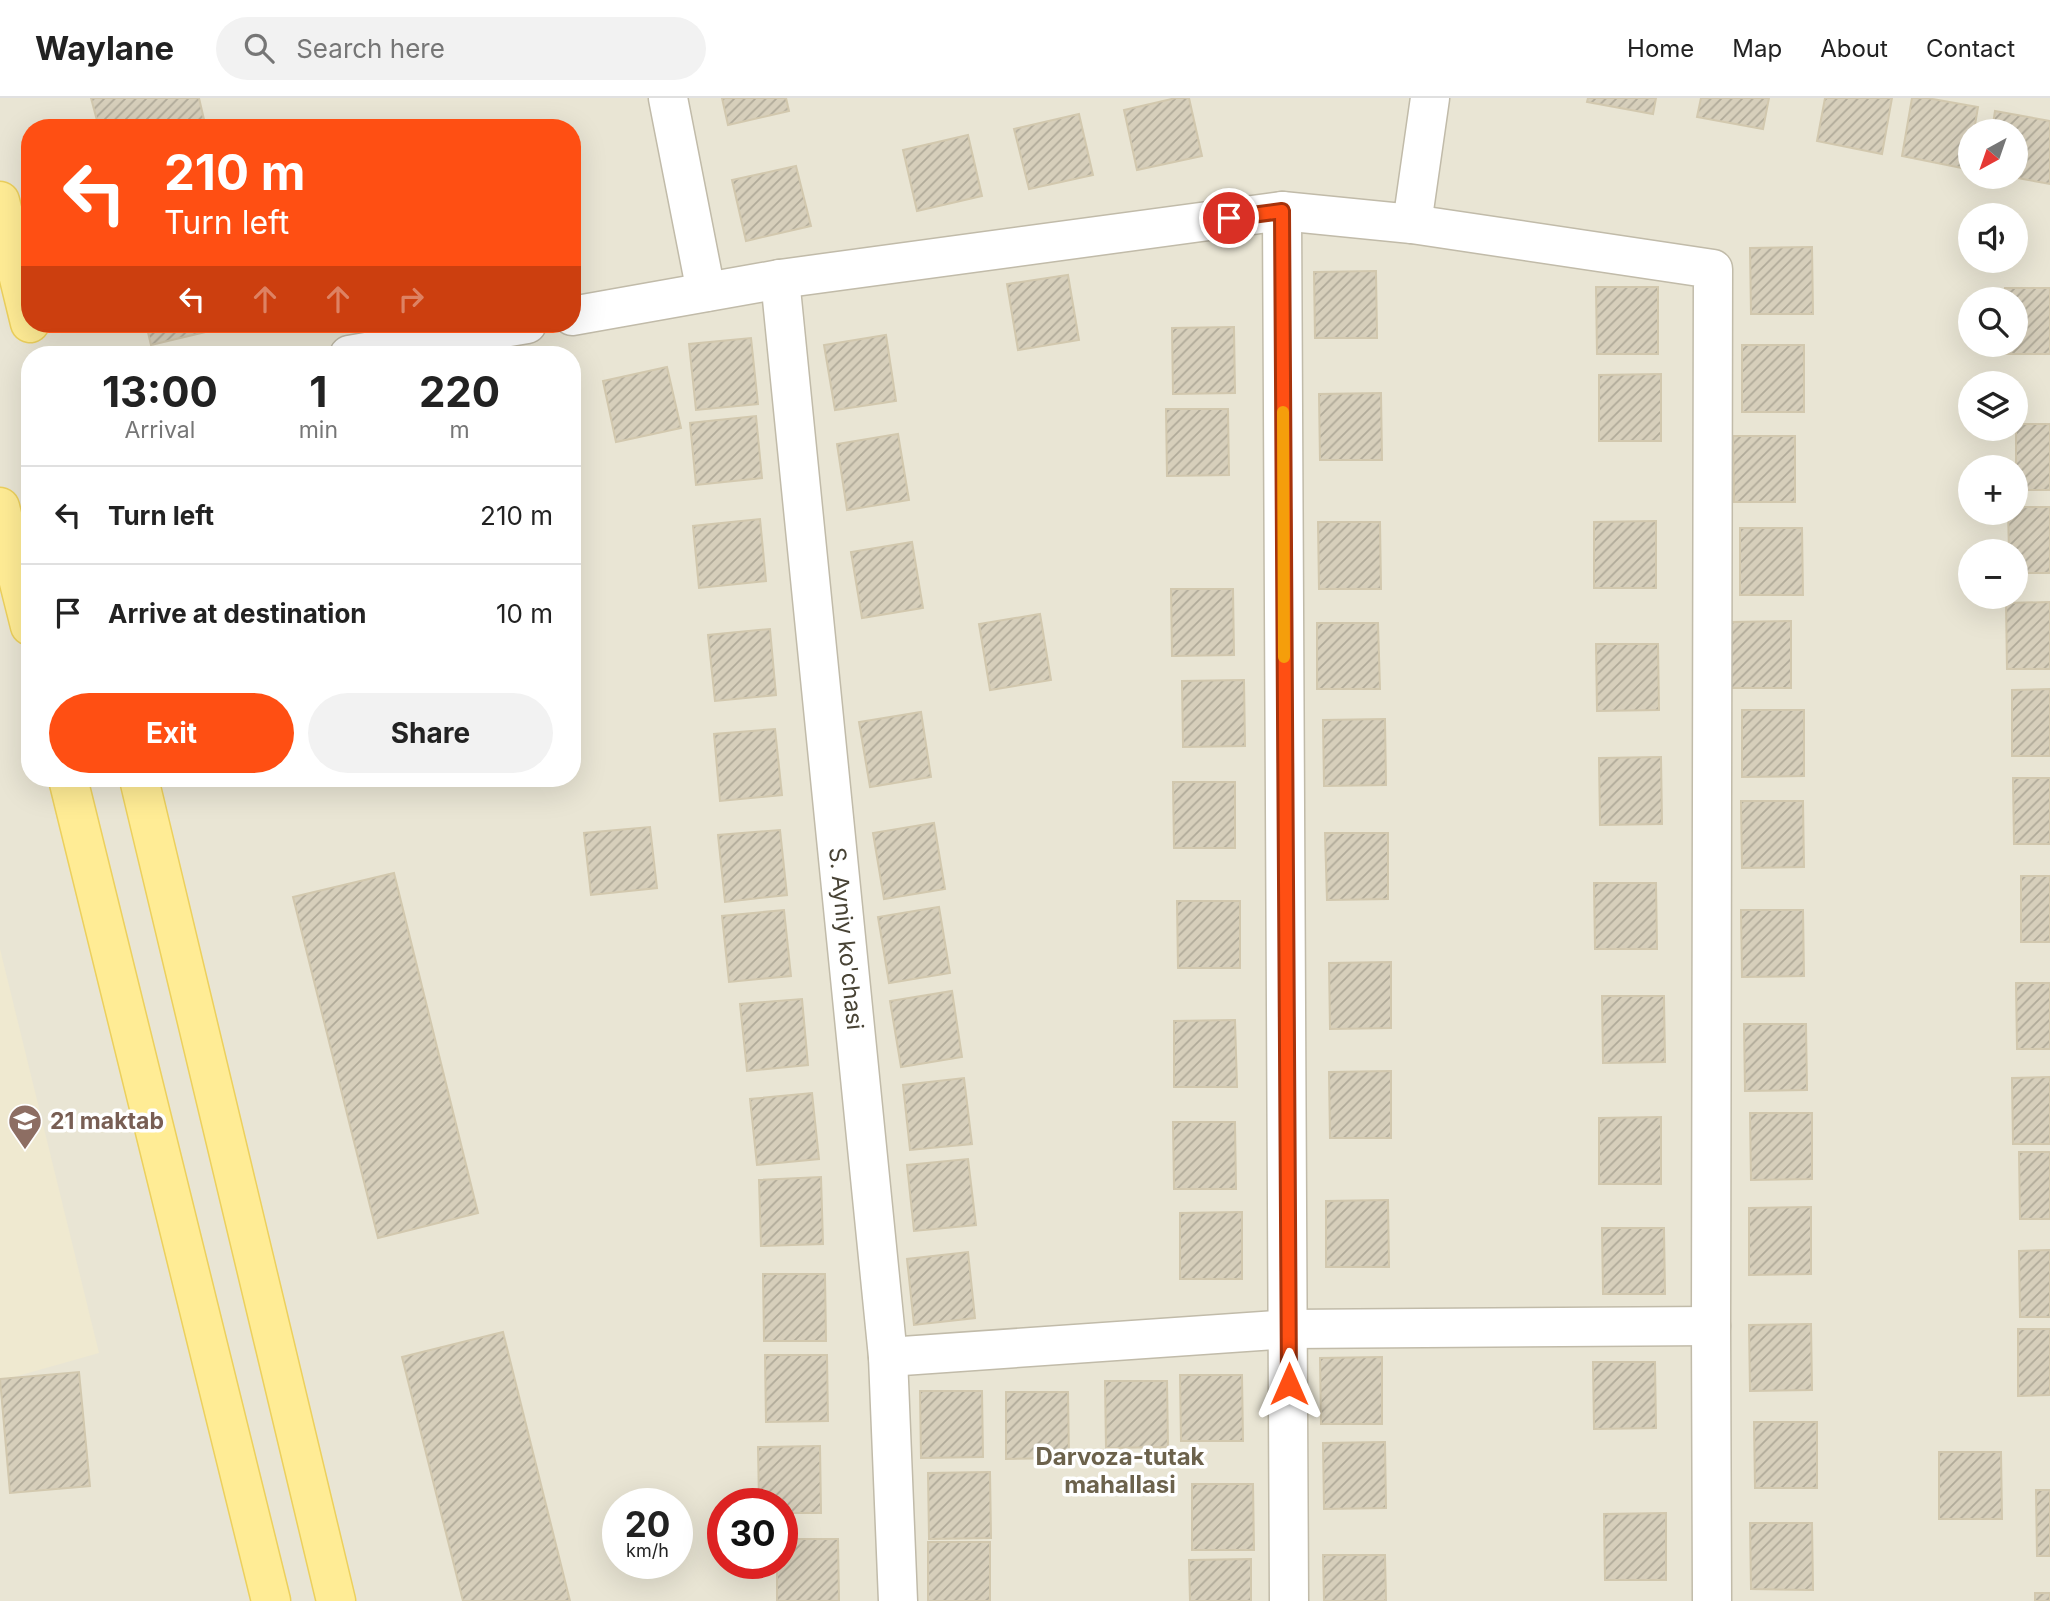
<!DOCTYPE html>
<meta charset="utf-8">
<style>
:root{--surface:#fff;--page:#f2f2f2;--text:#222;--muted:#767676;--line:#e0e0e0;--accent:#ff4f13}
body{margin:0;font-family:Inter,sans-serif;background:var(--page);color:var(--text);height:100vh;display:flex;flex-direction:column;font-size:26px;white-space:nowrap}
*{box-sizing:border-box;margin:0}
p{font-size:23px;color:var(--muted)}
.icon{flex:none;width:38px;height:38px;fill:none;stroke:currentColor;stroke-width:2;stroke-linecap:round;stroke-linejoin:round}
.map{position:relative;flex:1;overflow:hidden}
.drawer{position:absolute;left:21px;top:248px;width:560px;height:441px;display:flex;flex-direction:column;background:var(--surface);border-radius:28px;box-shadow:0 7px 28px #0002}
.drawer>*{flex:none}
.guide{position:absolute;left:21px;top:21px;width:560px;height:214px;border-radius:28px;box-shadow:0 7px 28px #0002;background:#ff4f13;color:#fff;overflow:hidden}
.needle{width:46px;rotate:220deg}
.buttons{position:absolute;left:1958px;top:21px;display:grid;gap:14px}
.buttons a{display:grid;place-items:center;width:70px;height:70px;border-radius:50%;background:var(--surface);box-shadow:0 7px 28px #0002;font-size:35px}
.speed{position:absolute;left:602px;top:1390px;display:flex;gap:14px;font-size:35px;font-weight:700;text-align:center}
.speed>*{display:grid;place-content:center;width:91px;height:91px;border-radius:50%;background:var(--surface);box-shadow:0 7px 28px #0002;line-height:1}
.speed small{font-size:18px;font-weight:400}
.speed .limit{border:10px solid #d22;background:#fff;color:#111}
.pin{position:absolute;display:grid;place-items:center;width:60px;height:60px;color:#fff;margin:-30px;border:4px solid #fff;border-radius:50%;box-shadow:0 2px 7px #0007}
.me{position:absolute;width:77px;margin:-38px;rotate:0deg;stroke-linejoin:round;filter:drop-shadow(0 0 5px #0008)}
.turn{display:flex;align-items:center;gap:24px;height:147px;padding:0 28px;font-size:32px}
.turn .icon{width:91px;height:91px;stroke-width:2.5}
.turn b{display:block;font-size:49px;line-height:60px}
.lanes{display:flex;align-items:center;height:66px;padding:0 28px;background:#0003;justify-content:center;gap:35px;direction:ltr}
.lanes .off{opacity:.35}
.eta{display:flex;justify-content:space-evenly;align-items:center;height:119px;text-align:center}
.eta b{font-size:42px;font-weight:700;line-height:49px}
.cta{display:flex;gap:14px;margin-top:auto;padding:14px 28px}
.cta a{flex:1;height:80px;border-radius:42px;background:var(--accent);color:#fff;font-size:28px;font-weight:700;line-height:80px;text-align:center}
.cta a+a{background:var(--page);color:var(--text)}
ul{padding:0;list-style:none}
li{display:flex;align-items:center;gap:21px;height:98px;padding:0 28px;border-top:2px solid var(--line)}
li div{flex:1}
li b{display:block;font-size:26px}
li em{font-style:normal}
header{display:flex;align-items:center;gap:42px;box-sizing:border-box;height:98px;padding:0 35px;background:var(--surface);border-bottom:2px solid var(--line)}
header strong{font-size:33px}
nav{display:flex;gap:38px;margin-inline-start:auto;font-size:24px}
.search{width:490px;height:63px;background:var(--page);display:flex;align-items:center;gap:18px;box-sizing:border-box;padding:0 24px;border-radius:38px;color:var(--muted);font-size:26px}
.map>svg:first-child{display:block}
.residential{fill:#e9e5d4;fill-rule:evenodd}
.education{fill:#efe9d0}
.building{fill:url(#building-hatch);stroke:#d2c8ae;stroke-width:2}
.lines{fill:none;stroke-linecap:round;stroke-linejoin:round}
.minor-casing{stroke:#c1bba9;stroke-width:41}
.major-casing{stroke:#ecd05d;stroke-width:41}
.minor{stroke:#fff;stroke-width:38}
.major{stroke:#ffec95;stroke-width:38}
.route-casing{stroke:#a6330c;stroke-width:18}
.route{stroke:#ff4f13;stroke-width:12}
.slow{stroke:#f59e0b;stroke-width:12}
.labels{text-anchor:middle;stroke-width:7;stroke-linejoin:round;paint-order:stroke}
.street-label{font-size:23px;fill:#484335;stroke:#fff}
.education-label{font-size:23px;font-weight:bold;fill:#785e54;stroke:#fff;text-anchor:start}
.neighbourhood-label{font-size:24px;font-weight:bold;fill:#6c624c;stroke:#fff}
</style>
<header>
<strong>Waylane</strong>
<div class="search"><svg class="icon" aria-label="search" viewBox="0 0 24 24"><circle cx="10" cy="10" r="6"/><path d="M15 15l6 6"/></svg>Search here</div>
<nav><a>Home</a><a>Map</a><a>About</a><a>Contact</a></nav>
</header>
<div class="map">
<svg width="2050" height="1503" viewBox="0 0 2050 1503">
<defs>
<pattern id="building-hatch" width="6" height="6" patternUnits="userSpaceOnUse" patternTransform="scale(1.75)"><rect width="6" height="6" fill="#d7cfbb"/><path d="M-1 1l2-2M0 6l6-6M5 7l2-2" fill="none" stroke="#b0aa99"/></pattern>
</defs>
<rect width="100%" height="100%" fill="#f5f2e7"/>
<path class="residential" d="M0 0H2050V1503H0ZM30 30H572V226H30ZM1970 33H2016V79H1970ZM1970 117H2016V163H1970ZM1970 201H2016V247H1970ZM30 257H572V681H30ZM1970 285H2016V331H1970ZM1970 369H2016V415H1970ZM1970 453H2016V499H1970ZM618 1405H677V1465H618ZM723 1405H782V1465H723Z"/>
<path class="education" d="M0 851 99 1255 0 1283Z"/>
<path class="building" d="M91 0H199L206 30H99Z
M722 0H786L789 13 728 27Z
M1176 0H1189L1202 58 1137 72 1124 12Z
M1588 0H1656L1653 16 1587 4Z
M1701 0H1769L1763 31 1697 19Z
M1825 0H1892L1882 56 1817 43Z
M1912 0H1927L1978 9 1974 33H1970V52L1967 71 1902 58Z
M1995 13 2050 23V86L2012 79H2016V33H1992Z
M1079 16 1093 77 1029 91 1014 31Z
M968 37 982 98 917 113 903 52Z
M796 68 811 128 746 143 732 82Z
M1812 149 1813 216H1751L1750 150Z
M1376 173 1377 240H1315L1314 174Z
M1068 177 1079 242 1018 252 1007 186Z
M1596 189H1658V256H1597Z
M2005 190H2050V256H2005V247H2016V201H2005Z
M146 226H239L151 247Z
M1234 229 1235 295 1173 296 1172 230Z
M886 237 896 303 835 312 824 247Z
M751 240 758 306 696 312 689 246Z
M1742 247H1804V314H1742Z
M667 269 681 330 616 344 603 283Z
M1661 276V343H1599V277Z
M1381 295 1382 362H1320L1319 296Z
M1166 311H1228L1229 377 1167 378Z
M756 318 762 380 696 387 690 325Z
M2016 326H2050V392H2016Z
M898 336 909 402 847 412 837 346Z
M1733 338H1795V404H1734Z
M2016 409H2050V475H2016V453H2009L2008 415H2016Z
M760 421 766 483 699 490 693 428Z
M1656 423V490H1594V424Z
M1318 424H1380L1381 491H1319Z
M1740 430H1802L1803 497H1740Z
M912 444 923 510 862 520 851 454Z
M1171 491H1233L1234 557 1172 558Z
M2050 504V571H2007L2006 505Z
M1040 516 1051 582 990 592 979 526Z
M1791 523V590H1730L1729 524Z
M1317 525H1378L1380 591H1317Z
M770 531 776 597 715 603 708 537Z
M1596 546H1658L1659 612 1597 613Z
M1244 582 1245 648 1183 649 1182 583Z
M2050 591V658H2012V592Z
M1742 612H1804V678L1742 679Z
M921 614 931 679 870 689 859 624Z
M1385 621 1386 687 1324 688 1323 622Z
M775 631 782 697 720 703 714 636Z
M1661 659 1662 726 1600 727 1599 660Z
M2013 680H2050V746H2014Z
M1173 684H1235V750H1174Z
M1741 703H1803L1804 769 1742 770Z
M934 725 945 791 884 801 873 735Z
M650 729 657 790 591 797 584 735Z
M780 732 787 797 725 804 718 737Z
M1325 735H1388V801L1327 802Z
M394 775 478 1115 378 1140 293 799Z
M2021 778H2050V844H2021Z
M1594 785H1656L1657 851H1595Z
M1177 803H1240V870H1178Z
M939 809 950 875 889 885 878 819Z
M784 812 791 878 729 884 722 818Z
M1741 812H1803L1804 878 1742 879Z
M1391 864V930L1330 931 1329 865Z
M2016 885H2050V951H2017Z
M952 893 962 959 901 969 890 903Z
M1602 898H1664L1665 964 1603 965Z
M802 901 808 967 747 973 740 906Z
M1235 922 1237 989H1174V923Z
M1744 926H1806L1807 992 1745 993Z
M1391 973V1040H1330L1329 974Z
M2050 979V1046H2013L2012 980Z
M964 980 972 1046 910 1052 903 987Z
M812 995 819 1061 757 1067 750 1001Z
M1750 1015H1812V1081L1751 1082Z
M1661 1019V1086H1599V1020Z
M1173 1024H1235L1236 1091H1174Z
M2019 1054H2050V1121H2020Z
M968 1061 976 1127 914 1133 907 1067Z
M821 1079 823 1146 761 1148 759 1082Z
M1388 1102 1389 1169H1326V1103Z
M1811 1109V1176L1749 1177V1110Z
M1242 1114V1181H1180V1115Z
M1602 1130H1664L1665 1196H1603Z
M2050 1152V1219H2020L2019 1153Z
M968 1154 975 1220 914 1227 907 1161Z
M763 1176H825L826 1243H764Z
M1811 1226 1812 1292 1750 1293 1749 1227Z
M2018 1231H2050V1297L2018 1298Z
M503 1234 570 1503H463L402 1259Z
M765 1257H827L828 1323 766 1324Z
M1382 1259V1326H1321L1320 1260Z
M1593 1264H1655L1656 1330 1594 1331Z
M79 1274 90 1388 10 1395 0 1281Z
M1180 1277H1242L1243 1343H1181Z
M1105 1283H1167L1168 1349 1106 1350Z
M920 1293H982L983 1359 921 1360Z
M1006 1294H1068L1069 1360 1006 1361Z
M1754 1324H1817V1390H1755Z
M1385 1344 1386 1410 1324 1411 1323 1345Z
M820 1348 821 1415H782V1405H759L758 1349Z
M1939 1354H2001L2002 1421H1939Z
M990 1374 991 1440 929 1441 928 1375Z
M1192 1386H1253L1254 1452H1192Z
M2036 1392H2050V1458H2037Z
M1666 1415V1482H1605L1604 1416Z
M1750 1425H1812L1813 1492 1751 1491Z
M782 1441H838L839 1503H777V1465H782Z
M928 1444H990V1503H928Z
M1323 1457H1385L1386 1503H1324Z
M1251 1461V1503H1190L1189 1462Z
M2035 1495H2050V1503H2035Z"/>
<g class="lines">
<g class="minor-casing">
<g id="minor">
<path d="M668 0 706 194"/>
<path d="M1282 113 1289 1503"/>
<path d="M1412 126 1713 171 1711 1228 1712 1503"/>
<path id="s1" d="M780 181 888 1259 898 1503"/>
<path d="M572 218 780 181 1282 113 1412 126 1430 0"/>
<path d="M349 257 527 226"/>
<path d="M888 1259 1289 1231 1711 1228"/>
</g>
</g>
<g class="major-casing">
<path id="major" d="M0 103 30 225
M0 409 30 528
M68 681 271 1503
M139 681 336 1503"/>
</g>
<use href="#minor" class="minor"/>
<use href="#major" class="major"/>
</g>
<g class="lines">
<g class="route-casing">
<path id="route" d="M1229 120 1282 113 1289 1286"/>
</g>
<use href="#route" class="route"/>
<path class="slow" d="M1283 314 1284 559"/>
</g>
<defs>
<g id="school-pin" transform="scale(1.75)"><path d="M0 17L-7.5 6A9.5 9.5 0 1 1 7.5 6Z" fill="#8d6e63" stroke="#fff"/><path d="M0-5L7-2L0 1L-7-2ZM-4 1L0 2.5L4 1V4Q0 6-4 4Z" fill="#fff"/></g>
</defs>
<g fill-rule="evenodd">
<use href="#school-pin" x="25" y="1023"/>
</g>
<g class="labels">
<g class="street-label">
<text dy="8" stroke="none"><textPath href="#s1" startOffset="663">S. Ayniy ko'chasi</textPath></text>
</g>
<g class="education-label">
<text x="50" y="1031">21 maktab</text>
</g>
<g class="neighbourhood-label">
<text x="1120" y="1367">Darvoza-tutak<tspan x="1120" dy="28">mahallasi</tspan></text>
</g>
</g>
</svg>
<div class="buttons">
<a><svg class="needle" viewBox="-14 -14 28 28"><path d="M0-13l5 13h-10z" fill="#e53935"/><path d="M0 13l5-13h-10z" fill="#767676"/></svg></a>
<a><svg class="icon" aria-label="sound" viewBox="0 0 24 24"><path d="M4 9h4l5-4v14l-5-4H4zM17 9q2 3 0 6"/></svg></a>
<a><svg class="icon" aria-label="search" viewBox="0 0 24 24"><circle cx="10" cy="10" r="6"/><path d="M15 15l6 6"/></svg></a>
<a><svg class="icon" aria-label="layers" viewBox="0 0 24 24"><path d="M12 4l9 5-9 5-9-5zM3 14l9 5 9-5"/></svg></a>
<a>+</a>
<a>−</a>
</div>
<div class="speed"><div>20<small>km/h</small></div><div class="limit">30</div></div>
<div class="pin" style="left:1229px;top:120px;background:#d93025"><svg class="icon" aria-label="arrive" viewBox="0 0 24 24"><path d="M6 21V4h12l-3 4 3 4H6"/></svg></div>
<svg class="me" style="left:1289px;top:1286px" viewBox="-20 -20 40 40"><path d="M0-17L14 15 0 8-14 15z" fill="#ff4f13" stroke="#fff" stroke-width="4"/></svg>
<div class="guide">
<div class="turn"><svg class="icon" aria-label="left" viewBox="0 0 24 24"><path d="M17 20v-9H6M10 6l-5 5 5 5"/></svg><div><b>210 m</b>Turn left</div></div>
<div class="lanes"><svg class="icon" aria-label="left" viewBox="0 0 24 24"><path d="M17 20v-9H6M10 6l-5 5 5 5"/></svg><svg class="icon off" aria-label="ahead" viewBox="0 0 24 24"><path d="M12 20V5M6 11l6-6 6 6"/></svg><svg class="icon off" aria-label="ahead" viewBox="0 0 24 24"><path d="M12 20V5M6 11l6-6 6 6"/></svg><svg class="icon off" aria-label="right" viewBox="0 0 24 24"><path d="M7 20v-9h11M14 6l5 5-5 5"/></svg></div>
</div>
<section class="drawer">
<div class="eta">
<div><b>13:00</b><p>Arrival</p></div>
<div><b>1</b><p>min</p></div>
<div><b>220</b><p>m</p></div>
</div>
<ul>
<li><svg class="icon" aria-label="left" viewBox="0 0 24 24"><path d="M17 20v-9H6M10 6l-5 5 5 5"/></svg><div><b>Turn left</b></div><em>210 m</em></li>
<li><svg class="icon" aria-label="arrive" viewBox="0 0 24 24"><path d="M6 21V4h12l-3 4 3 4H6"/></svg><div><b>Arrive at destination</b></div><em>10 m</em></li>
</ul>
<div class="cta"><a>Exit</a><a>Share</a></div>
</section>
</div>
